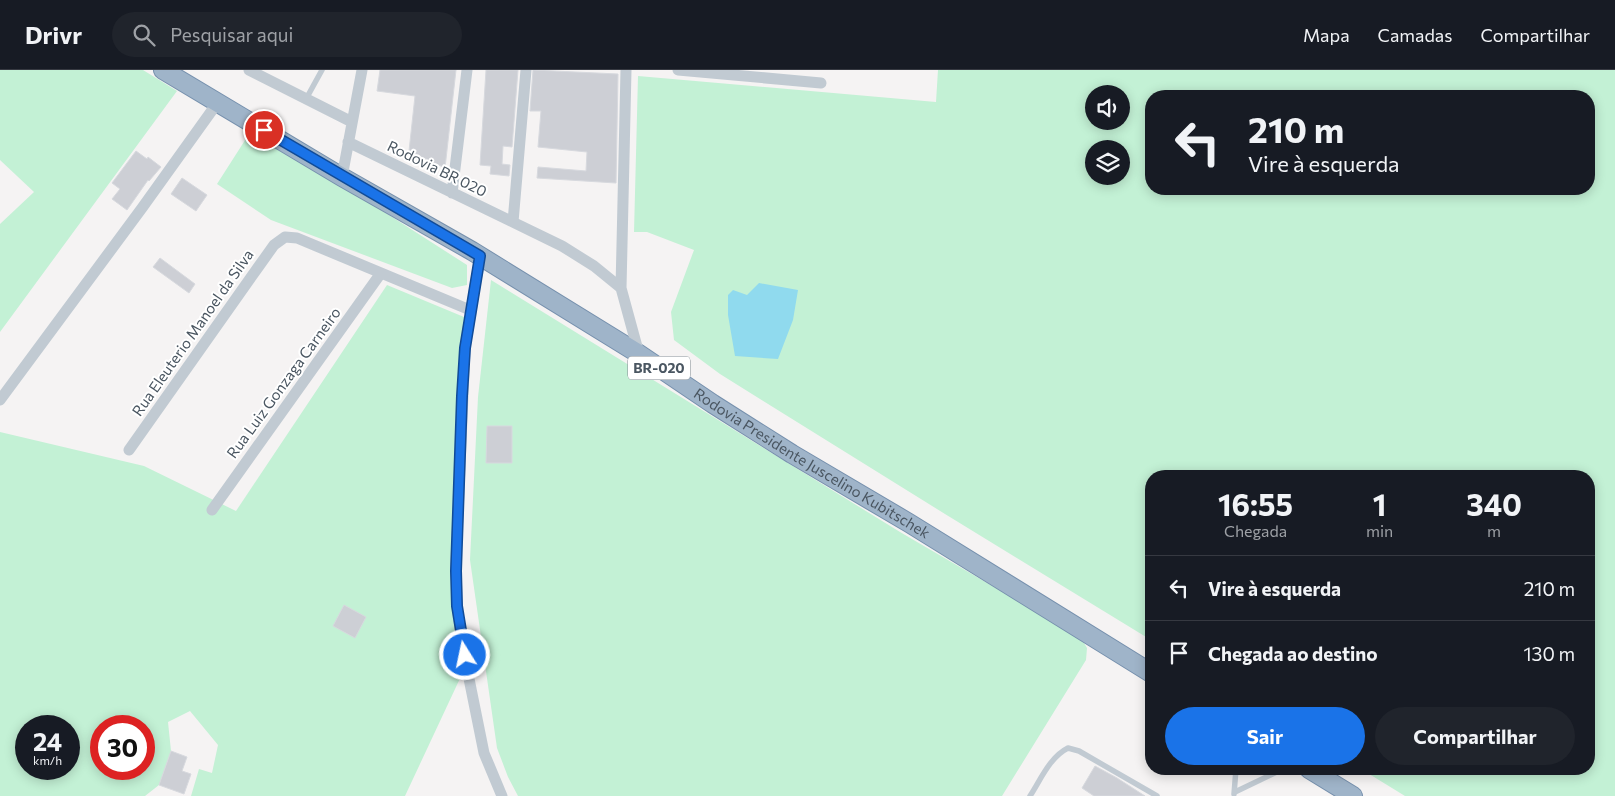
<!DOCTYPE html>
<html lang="pt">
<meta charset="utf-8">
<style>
:root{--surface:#171b24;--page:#20242c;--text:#f1f3f6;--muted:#9ea1a6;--line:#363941;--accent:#1a73e8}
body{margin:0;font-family:Commissioner,sans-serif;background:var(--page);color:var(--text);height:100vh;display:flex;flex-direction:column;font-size:19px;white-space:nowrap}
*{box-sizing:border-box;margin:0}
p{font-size:16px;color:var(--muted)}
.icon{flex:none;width:28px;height:28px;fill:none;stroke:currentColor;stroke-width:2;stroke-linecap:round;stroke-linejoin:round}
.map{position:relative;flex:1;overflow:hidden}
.sheet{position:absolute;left:1145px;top:400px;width:450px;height:305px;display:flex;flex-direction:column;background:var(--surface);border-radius:20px;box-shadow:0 2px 12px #0003}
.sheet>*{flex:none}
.hud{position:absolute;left:1145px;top:20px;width:450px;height:105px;border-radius:20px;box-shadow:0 2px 12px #0003;background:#171b24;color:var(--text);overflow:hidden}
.buttons{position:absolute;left:1085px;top:15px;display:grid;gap:10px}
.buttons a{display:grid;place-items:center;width:45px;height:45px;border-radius:50%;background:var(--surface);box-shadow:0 2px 12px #0003;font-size:25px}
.speed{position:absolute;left:15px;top:645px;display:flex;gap:10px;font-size:25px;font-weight:700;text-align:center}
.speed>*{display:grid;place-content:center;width:65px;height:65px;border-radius:50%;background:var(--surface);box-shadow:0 2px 12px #0003;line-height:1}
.speed small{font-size:12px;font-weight:400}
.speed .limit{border:8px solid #d22;background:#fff;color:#111}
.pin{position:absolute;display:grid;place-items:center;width:42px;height:42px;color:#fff;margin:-21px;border:2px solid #fff;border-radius:50%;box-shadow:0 1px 5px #0007}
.me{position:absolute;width:55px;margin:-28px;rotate:350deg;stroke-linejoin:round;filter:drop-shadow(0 0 4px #0008)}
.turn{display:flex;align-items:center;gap:18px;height:105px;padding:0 20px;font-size:22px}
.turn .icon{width:65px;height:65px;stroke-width:2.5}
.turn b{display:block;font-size:35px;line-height:42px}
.eta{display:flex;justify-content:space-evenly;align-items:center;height:85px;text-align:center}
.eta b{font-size:30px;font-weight:700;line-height:35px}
.action{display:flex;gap:10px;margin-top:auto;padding:10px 20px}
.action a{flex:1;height:58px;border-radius:30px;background:var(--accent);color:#fff;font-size:20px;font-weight:700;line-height:58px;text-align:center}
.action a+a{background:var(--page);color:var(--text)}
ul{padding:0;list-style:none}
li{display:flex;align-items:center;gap:15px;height:65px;padding:0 20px;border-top:1px solid var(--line)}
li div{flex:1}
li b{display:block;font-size:19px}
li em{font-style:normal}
header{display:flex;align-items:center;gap:30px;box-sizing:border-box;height:70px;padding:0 25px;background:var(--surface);border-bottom:1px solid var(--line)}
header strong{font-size:24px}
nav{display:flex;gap:28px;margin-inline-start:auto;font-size:18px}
.search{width:350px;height:45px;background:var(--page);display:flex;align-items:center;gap:12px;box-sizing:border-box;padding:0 18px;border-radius:28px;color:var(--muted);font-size:19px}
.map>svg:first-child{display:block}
.green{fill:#c3f1d5;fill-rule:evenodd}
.water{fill:#90daee}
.building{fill:#cdcfd5;stroke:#d7d9de}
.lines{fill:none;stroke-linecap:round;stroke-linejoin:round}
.trunk-casing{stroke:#7690ad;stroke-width:20}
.service{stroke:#c1cad2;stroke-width:5.5}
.minor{stroke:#c1cad2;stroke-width:11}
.trunk{stroke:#9fb4c9;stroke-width:18}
.route-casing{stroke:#114b97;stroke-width:12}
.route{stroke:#1a73e8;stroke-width:9}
.labels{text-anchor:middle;stroke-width:4;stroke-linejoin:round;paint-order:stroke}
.shield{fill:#fff;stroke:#808990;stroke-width:1}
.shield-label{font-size:14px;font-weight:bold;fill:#4a5661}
.street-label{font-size:15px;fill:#4a5661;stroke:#fff}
</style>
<header>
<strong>Drivr</strong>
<div class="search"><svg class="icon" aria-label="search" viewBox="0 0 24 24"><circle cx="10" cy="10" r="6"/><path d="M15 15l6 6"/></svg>Pesquisar aqui</div>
<nav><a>Mapa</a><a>Camadas</a><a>Compartilhar</a></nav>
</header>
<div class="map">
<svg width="1615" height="726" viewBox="0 0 1615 726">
<rect width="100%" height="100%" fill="#f5f3f3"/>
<path class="green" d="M0 0H143L177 21 0 262V154L34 122 0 90Z
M938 0H1615V726H1405L1361 699H1589V406H1151V570L945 444 720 304 674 270 671 242 694 180 647 162H634L638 6 936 32ZM1094 24H1121V51H1094ZM1151 26H1589V119H1151ZM1094 79H1121V106H1094Z
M249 64 339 113 467 195V215L452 218 271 150 217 114Z
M491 210 900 462 1081 568 1087 578 1086 590 1002 726H518L508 707 497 678 470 490 478 327ZM487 356H512V393H487Z
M387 215 464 247 452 538 463 602 405 726H191L199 699 212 703 218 675 190 641 168 652 171 681 159 715 145 726H0V362L144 396 236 441ZM26 656H69V699H26ZM101 656H144V699H101Z"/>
<path class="water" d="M759 213 798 220 793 250 778 289 735 286 728 245V225L733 220 747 225Z"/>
<path class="building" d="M380 0H456L445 98 409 81 415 26 377 21Z
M486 0H518L512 77 503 76 502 94 510 95 509 106 490 104 491 96 480 95Z
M533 0 618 4 616 113 537 108 538 97 586 101 587 82 538 77 541 41H530Z
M136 81 147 89 148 87 161 97 149 111 148 110 127 140 112 129 120 119 112 113Z
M182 108 207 125 196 141 171 124Z
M160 188 195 214 189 223 153 197Z
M487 356H512V393H486Z
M344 535 366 547 355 568 333 556Z
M171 681 187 687 182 701 191 704 184 724 159 715Z
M1095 696 1117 708 1145 726H1094L1082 718Z"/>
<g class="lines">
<g class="trunk-casing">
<g id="trunk">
<path id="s1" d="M163 0 342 107 472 181 639 284 713 334 792 384 909 453 1151 603"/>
<path d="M1309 699 1353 726"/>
</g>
</g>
<path class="service" d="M306 29 322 0
M1235 722 1283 699
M1234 724 1236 699
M1030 726C1041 709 1050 687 1068 678L1079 681 1157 726"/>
<path class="minor" d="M249 0 352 52
M678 0 821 13
M348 72 562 176 594 196 621 218 639 284
M342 107 362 0
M452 123 467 0
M513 152 526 0
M480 186 465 278 456 491 457 536 462 574 484 683 502 726
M621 218 626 0
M0 330 142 138 218 32
M129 380 259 196 274 175 285 167 297 168 470 240
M212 440 381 203"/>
<use href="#trunk" class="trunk"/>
</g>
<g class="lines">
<g class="route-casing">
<path id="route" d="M264 60 480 186 465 278 462 326 456 501 457 536 465 585"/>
</g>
<use href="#route" class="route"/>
</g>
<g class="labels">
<rect class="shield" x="628" y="286.5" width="62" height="23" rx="4"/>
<g class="shield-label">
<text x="659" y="303">BR-020</text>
</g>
<g class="street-label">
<text transform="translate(437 99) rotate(26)" y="5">Rodovia BR 020</text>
<text transform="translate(193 263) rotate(-55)" y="5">Rua Eleuterio Manoel da Silva</text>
<text transform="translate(284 313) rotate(-54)" y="5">Rua Luiz Gonzaga Carneiro</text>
<text dy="5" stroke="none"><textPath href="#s1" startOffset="759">Rodovia Presidente Juscelino Kubitschek</textPath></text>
</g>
</g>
</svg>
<div class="buttons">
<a><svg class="icon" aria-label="sound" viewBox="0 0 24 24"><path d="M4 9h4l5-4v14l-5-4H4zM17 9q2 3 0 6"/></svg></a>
<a><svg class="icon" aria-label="layers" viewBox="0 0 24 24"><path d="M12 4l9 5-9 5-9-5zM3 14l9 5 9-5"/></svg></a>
</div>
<div class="speed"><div>24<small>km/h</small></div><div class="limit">30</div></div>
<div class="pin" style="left:264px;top:60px;background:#d93025"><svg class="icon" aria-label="arrive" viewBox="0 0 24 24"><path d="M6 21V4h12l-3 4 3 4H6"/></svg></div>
<svg class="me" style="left:465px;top:585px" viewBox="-20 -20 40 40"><circle r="17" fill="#1a73e8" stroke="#fff" stroke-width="3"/><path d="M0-11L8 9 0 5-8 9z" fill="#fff"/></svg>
<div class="hud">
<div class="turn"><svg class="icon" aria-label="left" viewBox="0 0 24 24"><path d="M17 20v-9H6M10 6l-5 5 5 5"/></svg><div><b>210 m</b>Vire à esquerda</div></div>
</div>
<section class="sheet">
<div class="eta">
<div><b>16:55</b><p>Chegada</p></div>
<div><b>1</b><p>min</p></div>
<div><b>340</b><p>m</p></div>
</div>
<ul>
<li><svg class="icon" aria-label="left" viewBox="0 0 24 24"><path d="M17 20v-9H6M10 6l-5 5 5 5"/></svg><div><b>Vire à esquerda</b></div><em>210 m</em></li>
<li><svg class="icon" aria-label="arrive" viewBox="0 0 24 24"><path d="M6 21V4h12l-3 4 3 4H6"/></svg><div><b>Chegada ao destino</b></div><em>130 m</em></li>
</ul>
<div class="action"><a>Sair</a><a>Compartilhar</a></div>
</section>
</div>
